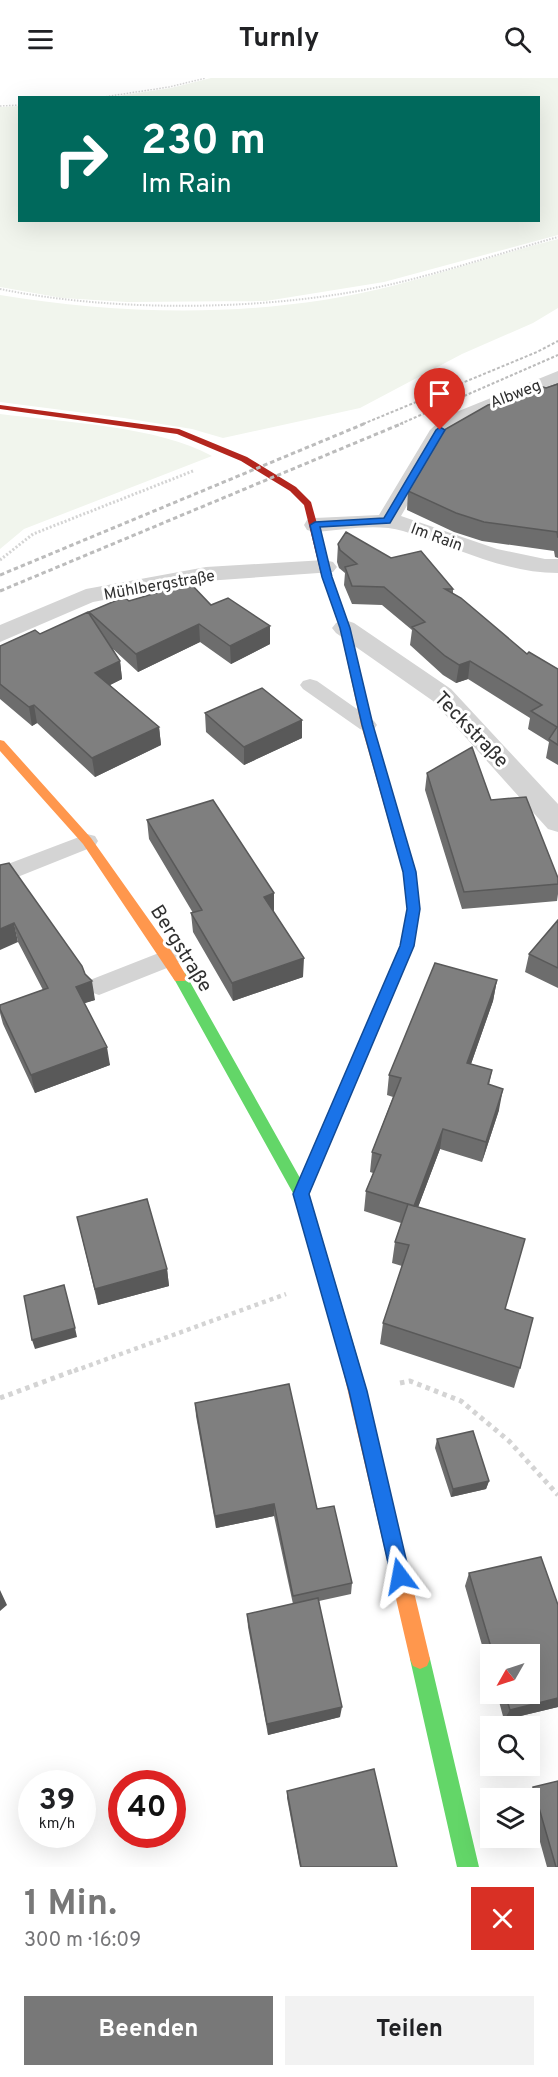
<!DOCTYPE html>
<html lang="de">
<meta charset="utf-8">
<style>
:root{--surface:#fff;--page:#f2f2f2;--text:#202124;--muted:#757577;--accent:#787878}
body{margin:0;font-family:Overpass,sans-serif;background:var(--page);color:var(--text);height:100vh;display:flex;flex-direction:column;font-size:22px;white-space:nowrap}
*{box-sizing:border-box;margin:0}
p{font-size:20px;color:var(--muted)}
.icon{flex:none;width:33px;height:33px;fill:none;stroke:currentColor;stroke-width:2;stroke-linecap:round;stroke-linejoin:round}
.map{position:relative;height:1789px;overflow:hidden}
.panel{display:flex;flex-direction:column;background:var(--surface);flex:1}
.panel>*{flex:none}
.top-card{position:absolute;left:18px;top:18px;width:522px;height:126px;border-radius:0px;box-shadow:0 6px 24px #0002;background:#00695c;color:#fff;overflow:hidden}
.needle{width:39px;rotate:231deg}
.controls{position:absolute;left:480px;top:1566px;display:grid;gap:12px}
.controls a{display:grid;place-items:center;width:60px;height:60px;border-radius:0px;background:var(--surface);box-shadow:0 6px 24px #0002;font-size:30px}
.speed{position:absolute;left:18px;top:1692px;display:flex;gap:12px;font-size:30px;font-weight:700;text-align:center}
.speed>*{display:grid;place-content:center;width:78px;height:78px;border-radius:50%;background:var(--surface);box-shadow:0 6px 24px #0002;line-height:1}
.speed small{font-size:15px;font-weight:400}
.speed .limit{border:9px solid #d22;background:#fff;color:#111}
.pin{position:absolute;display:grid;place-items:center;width:51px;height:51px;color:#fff;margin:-62px -26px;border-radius:50% 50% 50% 0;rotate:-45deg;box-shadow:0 0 6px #0007}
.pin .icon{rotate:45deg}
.me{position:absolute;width:66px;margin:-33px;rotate:347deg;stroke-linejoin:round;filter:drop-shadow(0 0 4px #0008)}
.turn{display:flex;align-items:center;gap:21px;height:126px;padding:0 24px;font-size:27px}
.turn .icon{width:78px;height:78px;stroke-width:2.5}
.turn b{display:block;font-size:42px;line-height:51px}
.round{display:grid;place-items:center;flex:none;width:63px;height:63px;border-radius:0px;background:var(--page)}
.headline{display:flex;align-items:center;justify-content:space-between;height:102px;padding:0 24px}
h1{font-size:36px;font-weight:700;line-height:45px;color:var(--accent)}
.primary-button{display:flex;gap:12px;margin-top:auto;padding:12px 24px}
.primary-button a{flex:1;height:69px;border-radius:0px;background:var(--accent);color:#fff;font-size:24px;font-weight:700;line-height:69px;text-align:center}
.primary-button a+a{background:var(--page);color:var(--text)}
header{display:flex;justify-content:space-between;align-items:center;height:78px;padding:0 24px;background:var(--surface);font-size:27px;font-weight:700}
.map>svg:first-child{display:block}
.green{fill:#f1f5ed}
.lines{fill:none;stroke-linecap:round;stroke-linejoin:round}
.path-far4{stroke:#d4d4d4;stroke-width:1.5;stroke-dasharray:1.5 1.5;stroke-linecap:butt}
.path-far3{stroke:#d4d4d4;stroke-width:2;stroke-dasharray:1.5 1.5;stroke-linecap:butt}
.path-far2{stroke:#d4d4d4;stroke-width:3;stroke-dasharray:2 2;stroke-linecap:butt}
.path-far1{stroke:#d4d4d4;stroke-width:4.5;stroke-dasharray:4 4;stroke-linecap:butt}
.path{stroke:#d4d4d4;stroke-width:5;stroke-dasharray:4.5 4.5;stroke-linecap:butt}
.lane{fill:#d4d4d4;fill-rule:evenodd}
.street{fill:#d4d4d4;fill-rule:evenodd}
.fast{fill:#63d668;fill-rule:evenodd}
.slow{fill:#ff974d;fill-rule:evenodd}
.jam{fill:#b3261e;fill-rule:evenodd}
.rail-far1{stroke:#bcbcbc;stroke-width:2;stroke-dasharray:3 2;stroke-linecap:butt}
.rail{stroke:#bcbcbc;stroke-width:3;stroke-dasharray:4.5 3;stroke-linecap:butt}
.wall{fill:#6d6d6d}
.shaded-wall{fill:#595959}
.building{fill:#7f7f7f;stroke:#595959;stroke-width:1.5}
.route{fill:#1a73e8;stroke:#114b97;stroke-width:1.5}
.labels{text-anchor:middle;stroke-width:6;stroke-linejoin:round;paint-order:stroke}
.far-street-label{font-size:16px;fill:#303030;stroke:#fff}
.street-label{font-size:20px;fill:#303030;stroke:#fff}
</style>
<header><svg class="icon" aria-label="menu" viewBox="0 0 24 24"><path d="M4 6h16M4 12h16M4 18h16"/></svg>Turnly<svg class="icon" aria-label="search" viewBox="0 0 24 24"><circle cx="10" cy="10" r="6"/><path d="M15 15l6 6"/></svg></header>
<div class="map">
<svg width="558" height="1789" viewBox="0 0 558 1789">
<rect width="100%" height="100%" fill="#fff"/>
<path class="green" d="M211 0H558V157L384 204 266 223 127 224 62 220 0 209V29L19 28 20 142H538V20L111 19 171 10Z
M558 161V230L533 245 462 276 360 330 223 360 192 351 124 340 0 324V217C128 238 265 240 392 208 448 194 502 175 558 161Z
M0 336C61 344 159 348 212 378L24 451 0 471Z"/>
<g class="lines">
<path class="path-far4" d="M97 20 169 9 206 0
M0 28 20 27"/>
<path class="path-far3" d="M0 211C117 235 271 233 388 207 445 194 501 175 558 159"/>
<path class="path-far2" d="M0 482 33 456 193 393"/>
<path class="path-far1" d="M74 1293 286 1216"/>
<path class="path" d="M400 1305 410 1303 461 1323 509 1363 558 1417
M0 1320 78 1291"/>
<path class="lane" d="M310 601 317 603 374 643 377 647 374 651 367 653 360 651 303 611 300 607 303 603Z
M87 756 95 758 98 763 95 768 0 806V789Z
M169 871 177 874 181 880 177 886 99 917 90 914 87 908 90 902Z"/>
<path class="street" d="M558 293V306L458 347 448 356 401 438 497 471 545 481H558V495C503 495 454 468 403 453 376 445 342 452 315 454L307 452 304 447 307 442 315 440 379 437 430 352 444 339Z
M325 482 333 484 337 489 333 494 206 503 93 524 0 564V547L86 511 206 489Z
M345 542 354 545 451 611 558 726V754L548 751 433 623 336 555 332 550 336 545Z"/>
<path class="fast" d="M180 894 185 895 309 1116 360 1288 357 1294 351 1296 345 1294 342 1288 294 1117 173 899Z
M420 1571 427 1574 430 1581 479 1789H457L410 1581 413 1574Z"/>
<path class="slow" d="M326 493 331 496 350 550 373 647 415 794 420 831 414 868 394 915 392 919H382L380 915 400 868 408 831 403 794 361 647 340 550 321 496Z
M0 662 4 663 91 760 174 877 187 899 185 903H175L83 766 0 673Z
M351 1280 357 1282 360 1288 430 1581 427 1588 420 1591 413 1588 410 1581 342 1288 345 1282Z"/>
<path class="jam" d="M0 327 179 351 247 379 296 409 311 424 331 496 326 499 321 496 304 427 290 413 241 383 177 356 0 331Z
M387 910 392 911 394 915 309 1116 306 1121 301 1123 296 1121 293 1116 380 915 382 911Z"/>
<path class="rail-far1" d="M363 346 537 274 558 263
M400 346 558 277"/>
<path class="rail" d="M0 497 366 345
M0 513 403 345"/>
</g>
<path class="wall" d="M558 305V480L555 479 554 473 482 463 454 454 407 432 408 413 503 326Z
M338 466 391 480 453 511V516L527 576 558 591V687L546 680 549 664 528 651 530 640 468 601 456 605 443 597 410 567 412 552 382 527 352 526 344 507 345 495 339 490 337 484Z
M129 523 211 527 270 566 231 586 200 564 138 594 113 571 120 583 122 601 110 607 159 649 161 667 95 699 37 645 32 648 0 621V568L40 556 89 534Z
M205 635 302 642V660L244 687 206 654Z
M427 695 491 722 558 800V816L557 823 462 831 425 712Z
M147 742 274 815V834L303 899 233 923 193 854 191 835H193L149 761Z
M0 787 95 922 84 925 110 987 35 1015 3 946 0 935V927L43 912 18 864Z
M558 842V910L525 894 529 876Z
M497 902 493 923 471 986 492 992 489 1007 499 1032 482 1084 440 1071 418 1129 505 1231 520 1290 514 1310 380 1266 383 1245 402 1188 392 1185 395 1164 401 1145 364 1133 366 1113 373 1095 370 1094 372 1074 393 1019 387 1017 389 997Z
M77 1139 167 1191 169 1208 98 1227Z
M195 1325 317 1431 352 1505 351 1516 319 1523 340 1639 268 1657 248 1549 247 1536 293 1526 274 1438 216 1450 196 1338Z
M437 1361 489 1403 486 1411 451 1419 435 1370Z
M469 1495 558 1527V1629L504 1642 497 1616H530V1576H490V1595L465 1508Z
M533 1709 558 1789H547L530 1728V1720H527V1718Z
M287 1713 397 1789H300L287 1720Z"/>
<path class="shaded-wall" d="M199 546 200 564 138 594 136 576Z
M270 548V566L231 586 230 568Z
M120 583 122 601 98 613 95 595Z
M470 583 468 601 456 605 459 587Z
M34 627 37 645 32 648 29 629Z
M302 642V660L244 687V669Z
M159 649 161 667 95 699 92 680Z
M274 815V834L264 837V819Z
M14 845 18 864 0 872V851Z
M304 880 303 899 233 923 232 905Z
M497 902 493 923 464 1006 467 985Z
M92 903 95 922 79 927 76 909Z
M107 969 110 987 35 1015 31 997Z
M503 1011 499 1032 482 1084 486 1064Z
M443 1051 440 1071 411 1148 413 1128Z
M167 1191 169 1208 98 1227 95 1211Z
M75 1250 77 1259 35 1271 32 1262Z
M489 1403 486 1411 451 1419 453 1411Z
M274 1426V1438L216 1450 215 1438Z
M0 1512 7 1527 0 1533Z
M558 1620V1629L504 1642 510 1632Z
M342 1629 340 1639 268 1657 267 1646Z"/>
<path class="building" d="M558 306V460L557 454 484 444 456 435 408 413 444 352 488 327 499 324 503 326 537 307 546 310Z
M346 454 391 480 421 473 453 511H445L461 520 527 576 529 574 558 591V667L549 661 557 649 531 633 542 627 470 583 459 587 445 578 412 549 425 544 384 509 352 508 345 489 357 486 340 472 338 466Z
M190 505 211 527 228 520 270 548 230 568 199 546 136 576 89 534 124 519 129 523Z
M88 534 120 583 95 595 159 649 92 680 34 627 29 629 0 606V568L35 552 40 556Z
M262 610 302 642 244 669 205 635Z
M472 669 491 722 526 719 558 800V806L464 814 427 695Z
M213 722 274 815 264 819 304 880 232 905 191 835 202 832 147 742Z
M9 785 82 888 85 896 92 903 76 909 107 969 31 997 0 931V927L48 910 14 845 0 851V787Z
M558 842V890L529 876Z
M435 885 497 902 467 985 492 992 488 1006 503 1011 486 1064 443 1051 414 1128 366 1113 381 1077 372 1074 401 1000 389 997Z
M147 1121 167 1191 95 1211 77 1139Z
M408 1126 525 1161 505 1231 533 1240 520 1290 383 1245 409 1167 395 1164Z
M64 1207 75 1250 32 1262 24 1218Z
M289 1306 317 1431 334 1428 352 1505 293 1518 274 1426 215 1438 195 1325Z
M473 1353 489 1403 453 1411 437 1361Z
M541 1479 558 1527V1620L510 1632 505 1616H530V1576H493L469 1495Z
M318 1520 342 1629 267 1646 247 1536Z
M374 1691 397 1789H301L287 1713Z
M558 1703V1789H556L533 1709Z"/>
<path class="route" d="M440 349 445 352 390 445 320 449 332 499 350 550 373 647 416 794 420 831 414 868 309 1116 367 1313 410 1498 407 1505 400 1507 394 1505 391 1498 349 1313 293 1116 400 868 407 831 403 794 362 647 340 550 322 499 310 447 315 444 384 440 436 352Z"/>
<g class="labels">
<g class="far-street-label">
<text transform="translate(515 315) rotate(-21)" y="6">Albweg</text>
<text transform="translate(437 458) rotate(20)" y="6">Im Rain</text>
<text transform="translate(159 506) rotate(-10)" y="6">Mühlbergstraße</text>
</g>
<g class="street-label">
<text transform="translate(472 651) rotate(46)" y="7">Teckstraße</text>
<text transform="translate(182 870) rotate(58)" y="7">Bergstraße</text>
</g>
</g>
</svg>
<div class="controls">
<a><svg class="needle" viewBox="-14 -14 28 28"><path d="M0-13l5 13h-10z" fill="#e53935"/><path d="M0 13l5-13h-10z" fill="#757577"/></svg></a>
<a><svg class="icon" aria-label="search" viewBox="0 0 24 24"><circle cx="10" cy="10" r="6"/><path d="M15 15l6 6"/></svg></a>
<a><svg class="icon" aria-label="layers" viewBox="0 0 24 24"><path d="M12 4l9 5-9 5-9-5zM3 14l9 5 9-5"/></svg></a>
</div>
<div class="speed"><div>39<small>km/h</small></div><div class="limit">40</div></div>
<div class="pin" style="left:440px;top:352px;background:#d93025"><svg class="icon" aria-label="arrive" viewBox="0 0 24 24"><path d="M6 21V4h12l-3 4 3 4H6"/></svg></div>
<svg class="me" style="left:400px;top:1498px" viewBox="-20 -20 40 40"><path d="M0-17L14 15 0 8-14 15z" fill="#1a73e8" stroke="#fff" stroke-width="4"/></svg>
<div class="top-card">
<div class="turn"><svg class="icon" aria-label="right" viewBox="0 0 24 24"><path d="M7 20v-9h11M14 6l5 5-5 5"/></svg><div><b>230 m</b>Im Rain</div></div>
</div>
</div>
<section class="panel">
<div class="headline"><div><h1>1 Min.</h1><p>300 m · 16:09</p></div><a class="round" style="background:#d93025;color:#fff"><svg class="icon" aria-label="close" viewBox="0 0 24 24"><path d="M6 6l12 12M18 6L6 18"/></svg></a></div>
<div class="primary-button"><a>Beenden</a><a>Teilen</a></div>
</section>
